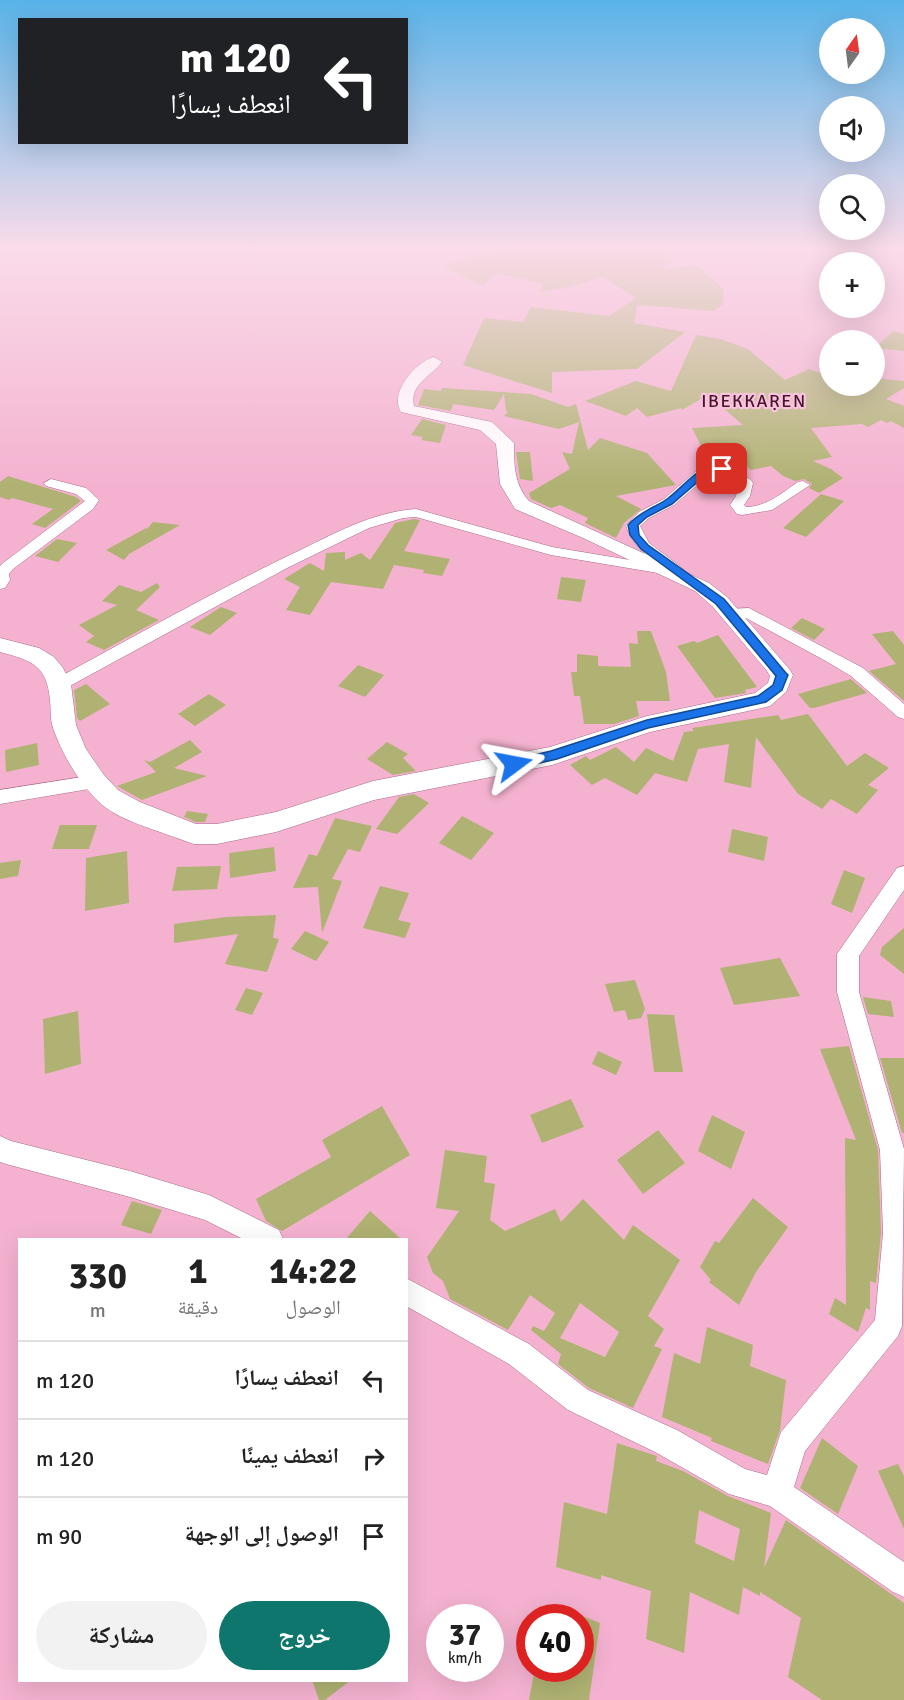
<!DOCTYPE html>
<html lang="ar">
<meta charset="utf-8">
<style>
:root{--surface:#fff;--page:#f2f2f2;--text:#222;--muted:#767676;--line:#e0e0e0;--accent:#0f766e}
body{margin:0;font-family:Signika,"Noto Naskh Arabic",sans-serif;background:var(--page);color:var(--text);direction:rtl;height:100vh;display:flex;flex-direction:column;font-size:22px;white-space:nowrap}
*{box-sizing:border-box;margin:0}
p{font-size:20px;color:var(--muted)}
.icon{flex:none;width:33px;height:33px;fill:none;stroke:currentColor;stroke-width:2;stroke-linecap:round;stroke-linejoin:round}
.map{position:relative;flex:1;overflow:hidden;direction:ltr}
.side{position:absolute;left:18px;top:1238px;width:390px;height:444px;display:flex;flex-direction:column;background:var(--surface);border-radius:0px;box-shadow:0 6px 24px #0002;direction:rtl}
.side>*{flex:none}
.guide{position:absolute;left:18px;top:18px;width:390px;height:126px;border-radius:0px;box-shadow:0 6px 24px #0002;direction:rtl;background:#202124;color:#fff;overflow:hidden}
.needle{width:39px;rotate:14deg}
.fabs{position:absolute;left:819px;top:18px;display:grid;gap:12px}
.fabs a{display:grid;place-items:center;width:66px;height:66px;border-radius:50%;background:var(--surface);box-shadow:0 6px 24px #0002;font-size:30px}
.speed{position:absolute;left:426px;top:1604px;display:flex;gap:12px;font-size:30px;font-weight:700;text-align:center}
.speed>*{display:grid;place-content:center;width:78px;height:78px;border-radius:50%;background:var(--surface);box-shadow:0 6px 24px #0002;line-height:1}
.speed small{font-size:15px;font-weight:400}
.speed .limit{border:9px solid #d22;background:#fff;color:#111}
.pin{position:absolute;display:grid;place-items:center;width:51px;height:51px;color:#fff;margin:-26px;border-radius:12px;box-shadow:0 3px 9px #0006}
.me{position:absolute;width:66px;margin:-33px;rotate:77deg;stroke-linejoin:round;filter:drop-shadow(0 0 4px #0008)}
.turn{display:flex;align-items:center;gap:21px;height:126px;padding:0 18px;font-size:27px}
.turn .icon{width:78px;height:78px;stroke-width:2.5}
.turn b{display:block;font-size:42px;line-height:51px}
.eta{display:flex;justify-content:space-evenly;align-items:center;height:102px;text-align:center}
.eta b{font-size:36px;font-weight:700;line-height:42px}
.action{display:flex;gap:12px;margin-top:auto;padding:12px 18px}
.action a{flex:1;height:69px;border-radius:36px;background:var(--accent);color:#fff;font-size:24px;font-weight:700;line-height:69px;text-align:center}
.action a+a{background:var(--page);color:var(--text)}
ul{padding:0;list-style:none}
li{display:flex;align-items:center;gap:18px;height:78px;padding:0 18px;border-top:2px solid var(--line)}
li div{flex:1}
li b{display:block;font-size:22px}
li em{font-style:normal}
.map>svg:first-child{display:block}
.building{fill:#afb272;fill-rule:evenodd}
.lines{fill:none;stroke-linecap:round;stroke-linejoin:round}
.street-casing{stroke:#aa6d8a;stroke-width:1}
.secondary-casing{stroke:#aa6d8a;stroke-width:1}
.street{fill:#fff;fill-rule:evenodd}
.secondary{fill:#fff;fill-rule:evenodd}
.route{fill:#1a73e8;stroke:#114b97;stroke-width:1.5}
.labels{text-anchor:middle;stroke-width:4.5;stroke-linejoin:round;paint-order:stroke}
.far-quarter-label{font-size:18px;letter-spacing:1.5px;fill:#481430;stroke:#f9c4db}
</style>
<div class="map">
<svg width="904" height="1700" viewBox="0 0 904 1700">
<rect width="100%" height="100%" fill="#f4b2d0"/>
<path class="building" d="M502 248H664L676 256 663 269 697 265 724 290 723 304 713 311 637 305 634 323 685 332 637 369 552 372V393L463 365 484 318 523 322 531 307 609 316 636 298 603 277 572 286 540 292 544 284 501 274 495 275 483 286 442 266Z
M893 331 904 334V351L875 348Z
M696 335 720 339 748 349 785 380 809 369 820 373 830 364V386H874V378L904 381V388L886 399 904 406V428L891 421 887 423 881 420 868 427 862 424 811 428 832 457 813 461 831 469 843 478 819 493 809 488 812 484 804 479 795 481 783 476 771 466 751 470 724 447 702 448 692 428 743 425 708 395 682 410 681 408 647 417 637 408 626 416 585 401 636 381 671 391Z
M442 388 531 394 568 407 576 404 588 450 600 438 647 453 676 485 616 496 641 509 624 523 616 538 585 523 588 518 560 505 551 508 531 499 529 493 570 469 562 452 572 454 579 422 559 429 504 416 508 412 506 411 504 394 494 410 453 404 451 411 418 405 424 389 441 391Z
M422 419 446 425 440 443 421 440 423 437 411 435Z
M516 452H530L533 481 520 479Z
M8 476 76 497 81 501 45 528 32 524 53 509 12 498 9 500 0 497V482Z
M821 494 844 501 806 537 783 528Z
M414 519 420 520 404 551 450 559 442 576 423 573 424 570 394 565 383 589 331 582 310 615 286 610 300 587 284 579 310 563 324 571 326 553 345 552V560L361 553 370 560 395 523Z
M153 522 180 525 129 554 124 560 106 550 148 527 142 535Z
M57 539 77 543 58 562 35 556Z
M561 577 586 580 581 602 557 599Z
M157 583 160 587 136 610 159 620 104 650 86 642 94 636 79 625 117 605 102 601 119 585 141 592Z
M221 607 237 613 210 635 190 627Z
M802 618 825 629 814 640 791 628Z
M637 631H651L666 672 670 701H636L639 716 614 724H584L580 696H574L571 672H577V654L598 656V666L631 667 629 643 638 644Z
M893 631 904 645V701L869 671 896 664 872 634Z
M718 635 757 687 745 690 746 693 715 698 677 646 694 641 697 643Z
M358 665 384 675 365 697 338 686Z
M851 679 867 693 814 708H810L798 694Z
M86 684 110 704 80 721 77 718 74 690Z
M209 694 226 705 195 726 178 714Z
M808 714 847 766 865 753 889 768 868 785 878 790 857 814 831 799 822 809 798 794 756 737 751 788 724 782 729 744 698 749 687 782 655 773 637 795 605 778 592 785 570 765 586 756 590 760 616 747 634 762 646 748 673 761 684 732 694 731 692 728 778 715 781 720Z
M190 740 202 752 174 768 207 776 142 800 117 786 156 772 144 760 150 762Z
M387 742 408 754 403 758 416 771 393 775 367 759Z
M37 743 39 765 6 772 5 750Z
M414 794 429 803 397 834 376 829 399 797Z
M187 811 208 814 205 822H196L184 817Z
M462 816 494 833 471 860 439 843Z
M335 818 372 826 360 852 348 849 332 879 342 881 322 933 318 887 293 888 309 854 317 856Z
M60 825H97L89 849H52Z
M732 829 768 837 764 861 728 852Z
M274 847 276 871 230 878 229 853Z
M127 851 129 903 85 911 86 858Z
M21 860 18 876 0 879V863Z
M221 866 217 889 172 891 177 867Z
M844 870 865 878 852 913 831 904Z
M380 886 409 893 398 920 411 923 405 938 363 928Z
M276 915 273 938 279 939 267 972 225 964 238 934 174 943V924L226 917Z
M904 928V974L880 955 882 947Z
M305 931 329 942 316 961 291 949Z
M780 958 800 996 734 1005 720 968Z
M635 980 645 1009 641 1018 628 1020 625 1010 614 1012 605 984Z
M246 988 263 993 252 1015 235 1010Z
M863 997 891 1001 894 1017 868 1014Z
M78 1011 81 1064 45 1074 43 1019Z
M647 1014 674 1015 683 1072H654Z
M849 1046 878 1150 881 1233 876 1283 870 1281V1310L866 1308 858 1332 829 1314 835 1298 846 1305 845 1138 856 1140 820 1049Z
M598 1051 622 1062 616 1075 592 1064Z
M880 1058H904V1133H902Z
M571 1099 584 1127 542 1143 530 1115Z
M382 1106 410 1155 282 1231 266 1221 256 1199 331 1157 322 1140Z
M712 1115 745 1132 731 1169 698 1151Z
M658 1130 685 1163 643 1194 617 1160Z
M445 1150 487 1156 484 1182 495 1184 490 1220 505 1231 555 1209 561 1222 583 1199 624 1240 633 1225 680 1260 648 1316 664 1329 654 1346 662 1349 633 1408 589 1388 558 1364 561 1354 531 1330 533 1326 544 1331 555 1313 530 1295 508 1330 450 1299 443 1281 433 1273 427 1257 459 1211 436 1208ZM580 1303 619 1332 605 1357 560 1338Z
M753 1198 788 1227 756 1272 739 1305 709 1282 711 1280 700 1267 715 1241 719 1243Z
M132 1201 162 1210 151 1234 121 1225Z
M370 1211 401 1239H346Z
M707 1327 753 1345 750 1366 786 1380 780 1430 768 1464 711 1441 712 1438 662 1417 674 1353 700 1364Z
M822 1438 858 1466 838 1514 800 1488Z
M617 1443 657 1456 656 1461 683 1471 728 1496 771 1513 764 1568 786 1520 904 1603V1700H822L788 1677 801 1618 760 1592V1596L743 1587 739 1615 690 1592 684 1653 646 1639 651 1591 601 1575V1580L556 1567 564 1502 607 1514ZM699 1510 740 1529 734 1561 695 1543Z
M898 1464 904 1476V1529L878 1471Z
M580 1615 600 1623 589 1700H529L535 1668H580Z
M312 1680H351L325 1700H319Z"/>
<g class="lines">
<g class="street-casing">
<path id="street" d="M716 465 731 468 751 480 753 483 750 496 744 505 746 507C766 507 782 493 798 482L803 481 810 485 772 510 742 515 737 514 730 505 736 496 739 484 722 474H710L674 505 649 518 640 526 649 543 681 567 683 570 681 573C674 575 670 573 664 574L551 555 416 517 403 518 369 528 287 568 66 688H54L52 684 54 680C133 637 211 593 292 554 332 535 371 512 416 509L552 547 660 565C645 554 631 544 626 525L639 512 664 499 700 468Z
M51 479 86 488 99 500 93 509 13 569 9 574 10 580 5 588 0 589V566L3 563 85 501 76 494 46 486 44 483Z
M749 608 863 668 904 704V719L898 717 851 676 824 660 746 618 730 619 722 614 730 609Z
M95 775 101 777 104 782 101 787 0 804V790Z
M904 866V890L859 956V992L904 1149 902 1326 898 1336 805 1451 794 1487 904 1562V1597L893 1592 770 1506 729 1494 655 1452 568 1410 509 1364 406 1306V1278L529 1344 588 1390 677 1430 745 1469 767 1475 781 1432 875 1320 883 1233 880 1150 837 992V954L897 868Z
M0 1136 11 1141 130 1171 209 1195 279 1230 283 1239H243L205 1220 130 1197 6 1164 0 1162Z"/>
</g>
<g class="secondary-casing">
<path id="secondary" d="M434 357 442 362C431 376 409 385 414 406L492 422 514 443C514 464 514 484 529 501L709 583 727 597 790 670 793 675 786 692 770 706 762 708 650 732 552 765 374 800 276 832 217 844H194L185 841C160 831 116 820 98 801 78 781 62 754 53 728 50 719 51 709 50 700 47 665 31 660 0 652V638L39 648 54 657 63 668 71 684 76 725 86 749 104 775 118 790 140 802 196 824H217L276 812 373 781 550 747 647 716 755 693 768 683 770 676 767 671 713 607 695 591 583 538 515 509 500 484 496 444 480 430 401 412C389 393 415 362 434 357Z"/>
</g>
<use href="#street" class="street"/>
<use href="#secondary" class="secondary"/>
</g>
<linearGradient id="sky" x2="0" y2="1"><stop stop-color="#59b3e8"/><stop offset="0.51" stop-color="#fadcea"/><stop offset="1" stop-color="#fadcea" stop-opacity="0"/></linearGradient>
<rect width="904" height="486" fill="url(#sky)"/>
<path class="route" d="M712 465 726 469 708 473 672 504 647 517 638 525 639 535 648 545 724 599 786 673 788 675 782 690 766 702 648 728 557 759 514 769 509 767 508 764 509 761 551 751 647 720 758 696 773 685 776 676 716 604 641 549 630 535 628 525C639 512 654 508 667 499 682 488 694 471 712 465Z"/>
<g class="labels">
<g class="far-quarter-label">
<text x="754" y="407">IBEKKAṚEN</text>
</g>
</g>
</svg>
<div class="fabs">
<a><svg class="needle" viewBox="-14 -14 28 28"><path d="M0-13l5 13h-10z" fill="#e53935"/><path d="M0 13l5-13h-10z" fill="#767676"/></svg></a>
<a><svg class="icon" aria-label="sound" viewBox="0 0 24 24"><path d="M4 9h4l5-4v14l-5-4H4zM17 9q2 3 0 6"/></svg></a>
<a><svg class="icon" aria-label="search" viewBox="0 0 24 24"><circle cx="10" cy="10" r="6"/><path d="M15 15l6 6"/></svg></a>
<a>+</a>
<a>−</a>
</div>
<div class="speed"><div>37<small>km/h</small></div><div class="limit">40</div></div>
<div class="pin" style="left:722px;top:469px;background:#d93025"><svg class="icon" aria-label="arrive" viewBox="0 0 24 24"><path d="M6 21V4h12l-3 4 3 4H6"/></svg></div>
<svg class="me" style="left:514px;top:764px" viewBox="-20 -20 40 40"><path d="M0-17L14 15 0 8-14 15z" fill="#1a73e8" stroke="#fff" stroke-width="4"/></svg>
<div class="guide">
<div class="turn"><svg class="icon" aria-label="left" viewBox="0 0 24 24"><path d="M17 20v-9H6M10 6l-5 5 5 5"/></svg><div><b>120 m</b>انعطف يسارًا</div></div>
</div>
<section class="side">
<div class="eta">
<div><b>14:22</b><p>الوصول</p></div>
<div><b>1</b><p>دقيقة</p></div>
<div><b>330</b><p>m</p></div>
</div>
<ul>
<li><svg class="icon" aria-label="left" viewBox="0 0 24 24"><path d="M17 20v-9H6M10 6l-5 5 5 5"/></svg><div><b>انعطف يسارًا</b></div><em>120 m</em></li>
<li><svg class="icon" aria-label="right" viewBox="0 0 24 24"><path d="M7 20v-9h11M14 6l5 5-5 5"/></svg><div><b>انعطف يمينًا</b></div><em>120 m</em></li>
<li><svg class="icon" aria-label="arrive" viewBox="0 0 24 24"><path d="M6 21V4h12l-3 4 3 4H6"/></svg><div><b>الوصول إلى الوجهة</b></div><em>90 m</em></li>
</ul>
<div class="action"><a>خروج</a><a>مشاركة</a></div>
</section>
</div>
